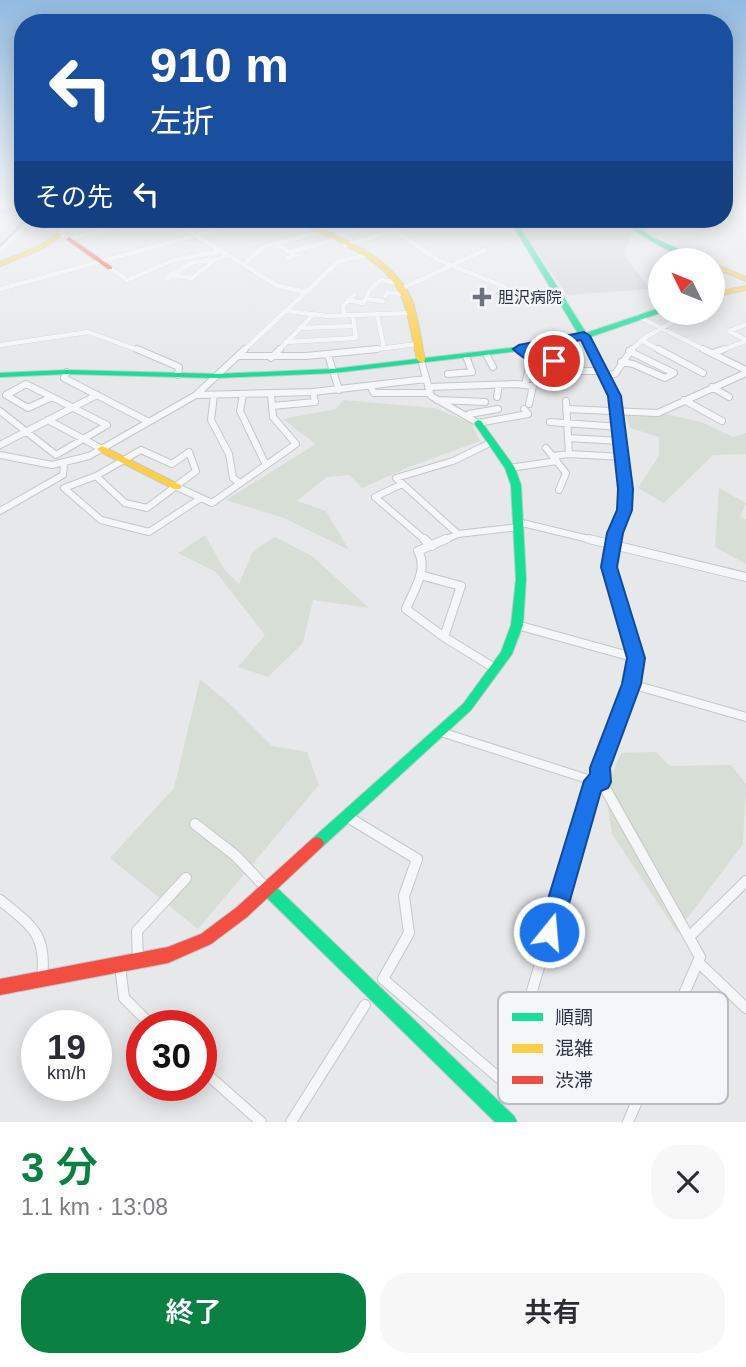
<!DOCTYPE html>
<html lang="ja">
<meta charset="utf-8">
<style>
:root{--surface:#fff;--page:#f7f7f7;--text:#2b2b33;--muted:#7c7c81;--accent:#0b8043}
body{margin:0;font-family:Helvetica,"Noto Sans JP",sans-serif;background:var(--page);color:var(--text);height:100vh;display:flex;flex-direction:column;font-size:26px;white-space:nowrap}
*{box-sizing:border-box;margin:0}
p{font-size:23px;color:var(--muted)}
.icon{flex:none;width:38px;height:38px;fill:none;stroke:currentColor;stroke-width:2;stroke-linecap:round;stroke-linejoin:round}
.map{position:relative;height:1122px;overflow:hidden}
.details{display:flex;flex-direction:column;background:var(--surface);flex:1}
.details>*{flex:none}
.top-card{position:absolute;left:14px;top:14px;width:719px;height:214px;border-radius:28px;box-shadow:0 4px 18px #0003;background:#1a4fa0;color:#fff;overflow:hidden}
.needle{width:46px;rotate:313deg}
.buttons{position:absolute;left:648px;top:248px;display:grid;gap:14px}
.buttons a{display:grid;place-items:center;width:77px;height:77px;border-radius:50%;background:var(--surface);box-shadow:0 4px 18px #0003;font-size:35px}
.speed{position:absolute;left:21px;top:1010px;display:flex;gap:14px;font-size:35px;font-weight:700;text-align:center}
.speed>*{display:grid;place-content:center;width:91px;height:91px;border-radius:50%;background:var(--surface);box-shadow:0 4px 18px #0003;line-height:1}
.speed small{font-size:18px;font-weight:400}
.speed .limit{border:10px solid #d22;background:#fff;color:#111}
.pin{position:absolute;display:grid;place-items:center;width:60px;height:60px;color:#fff;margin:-30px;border:4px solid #fff;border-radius:50%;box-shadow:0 2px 7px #0007}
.me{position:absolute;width:77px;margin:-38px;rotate:17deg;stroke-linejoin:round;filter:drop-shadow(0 0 5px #0008)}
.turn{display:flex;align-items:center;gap:24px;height:147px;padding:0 21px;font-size:32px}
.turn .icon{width:91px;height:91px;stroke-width:2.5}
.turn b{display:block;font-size:49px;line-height:60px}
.then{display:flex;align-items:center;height:66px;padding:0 21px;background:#0003;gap:14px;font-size:26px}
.round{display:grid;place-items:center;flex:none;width:74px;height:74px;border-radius:28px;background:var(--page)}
.summary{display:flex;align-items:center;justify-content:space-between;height:119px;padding:0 21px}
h1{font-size:42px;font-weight:600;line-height:52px;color:var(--accent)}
.button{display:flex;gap:14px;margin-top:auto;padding:14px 21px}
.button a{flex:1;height:80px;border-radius:28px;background:var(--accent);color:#fff;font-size:28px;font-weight:600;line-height:80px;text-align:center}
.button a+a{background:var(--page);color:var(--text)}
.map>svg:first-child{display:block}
.built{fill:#d4d7dd}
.green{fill:#d6ded6}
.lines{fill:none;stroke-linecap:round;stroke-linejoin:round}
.canal{stroke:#b4c4d5;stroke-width:4.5}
.street-far3-casing{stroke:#c4c6c8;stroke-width:5}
.street-far2-casing{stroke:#c4c6c8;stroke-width:8}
.street-far1-casing{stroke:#c4c6c8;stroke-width:10}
.street-casing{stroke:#c4c6c8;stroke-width:12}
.fast-casing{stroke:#c4c6c8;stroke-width:2}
.slow-casing{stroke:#c4c6c8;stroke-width:2}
.jam-casing{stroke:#c4c6c8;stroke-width:2}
.street-far3{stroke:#f5f6f7;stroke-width:4.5}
.street-far2{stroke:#f5f6f7;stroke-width:6}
.street-far1{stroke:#f5f6f7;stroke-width:8}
.street{stroke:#f5f6f7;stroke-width:10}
.fast{fill:#16e098;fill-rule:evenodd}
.slow{fill:#ffcf43;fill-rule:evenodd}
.jam{fill:#f24e42;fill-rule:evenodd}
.route{fill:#1a73e8;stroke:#114b97;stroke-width:2}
.poi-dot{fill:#6c737f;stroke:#f4f6f9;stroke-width:2.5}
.labels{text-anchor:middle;stroke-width:5;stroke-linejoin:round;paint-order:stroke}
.far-poi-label{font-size:16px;fill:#2b3445;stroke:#f4f6f9;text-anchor:start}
.key{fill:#f4f6f9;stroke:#b8bcc3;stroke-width:2}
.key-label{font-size:19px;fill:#2b3445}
</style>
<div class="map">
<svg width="746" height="1122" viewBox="0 0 746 1122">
<rect width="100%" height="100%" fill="#e6e8ea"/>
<path class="built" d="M515 219H624L634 231 623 253 650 289 567 295Z"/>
<path class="green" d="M343 400 434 408 471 423 480 441 409 467 362 488 350 475 327 477 297 501 326 511 349 550 284 518 226 500 316 444 283 419 336 409Z
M661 413 701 422 733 437 746 433V454L713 455 664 503 638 488 659 456V437L630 428 625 415Z
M719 488 746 503 740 516 746 520V564L715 547Z
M205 535 224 569 239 584 253 551 275 537 312 556 369 608 313 600 303 643 268 677 238 667 265 635 216 572 178 553Z
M200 679 233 707 272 746 307 752 319 785 198 929 110 858 174 788Z
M656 752 670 766 731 765 746 784 743 844 677 932 612 834 605 790 621 753Z"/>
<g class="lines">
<path class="canal" d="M0 247 28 219"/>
<g class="street-far3-casing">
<path id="street-far3" d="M70 219 60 234 69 239 146 219
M169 219 278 286 306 292
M370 221 379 219
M388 226 402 222
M395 231 438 260 505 287 509 299 501 304
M331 238 360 230
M276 244 295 255 288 258
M344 245 395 231 414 219
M0 251 33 219
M290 252 334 240
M244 264 263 247 320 232 327 219
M110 268 127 280 174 260 221 251
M171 275 192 278 215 260 228 255
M166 279 193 262 211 260
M403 288 485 250
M0 289 255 219
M385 296 387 293 406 294
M366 299 369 291 381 280 398 283
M348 300 363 303 366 299 383 301
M712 302V306
M287 311 328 316 411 313
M377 314 384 348
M344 315 343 306 354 295
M639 317 707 351
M745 325 729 331 746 340
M300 328 354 326
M584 336 592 351
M641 340 661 351
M286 342 356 338 353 315
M0 345 88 332 141 351
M243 351 339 261 364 256
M278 351 313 315
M362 351 417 344
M630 351 646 337 688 313
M720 351 746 341"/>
</g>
<g class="street-far2-casing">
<path id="street-far2" d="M137 349 179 367 178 375
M519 349 531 359 554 361
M591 349 607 378 618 412 625 489 624 510 614 541
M658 349 703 373
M703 349 746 370
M713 353 724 349
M486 354 493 367
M328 355 339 390
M239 356H306L377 349
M271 358 280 349
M421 360 431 396 478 423 528 414 524 409
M621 362 633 364 665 378 674 373 629 351
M573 371H604
M67 372 64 378 147 421
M448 374 472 372 466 356
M528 375 545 378
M606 375 615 374 632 349
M26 384 52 397 28 408 6 395Z
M525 385 531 359
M370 386 374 393H430
M428 387 516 384 533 386 529 404
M712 387 729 397
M197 395 313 392 426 379
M214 395 211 420 229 454 233 478 240 483
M243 395 240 411 266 465
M497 397 499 385
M437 400 485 402
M684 400 722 421
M272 406 315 402 313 392
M566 409 658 413 746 373
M0 411 56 455 107 425 52 397
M469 414 498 409
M48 420 102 449
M550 422 620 427
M568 438 621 441
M0 445 97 395
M546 448 566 473 559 490
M141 450 172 464 189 452 196 471 147 508 125 503 96 476Z
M569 454 623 457
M0 455 52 465 89 456 196 395 245 349
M553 456 569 454 566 401
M510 468 557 461
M96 476 64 488 101 520 149 532 201 498
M402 484 375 497 426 541
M177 487 212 503 296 444 273 417 271 395
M0 511 63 475 64 464
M518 522 597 541
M458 534 396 478 453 461 490 443
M442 541 458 534 519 527"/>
</g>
<g class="street-far1-casing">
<path id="street-far1" d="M424 539 432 546
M446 539 418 551C429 570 413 591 406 609L444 637 496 669
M589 539 746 577
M420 575 461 586 444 637
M517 625 636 658
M631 684 746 717
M441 732 597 782
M591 792 594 781
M607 792 601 782 600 768 631 684 636 658 609 567 614 539"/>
</g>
<g class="street-casing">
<path id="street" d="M606 790 700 957 628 1122
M346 816 417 859 404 896 409 933 383 979 505 1083 591 790
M195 824 236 856 267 889
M0 900C33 927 47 934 42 979
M690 936 746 881
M138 960 137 931 186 878
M698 962 746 1008
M120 966 124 998 152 1026
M201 1069 261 1122
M291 1122 365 1005"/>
</g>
<g class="fast-casing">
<path id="fast" d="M22 205 23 209 0 213V209Z
M509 219H515L586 333 660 308V313L587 338 519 351 333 373 216 378 67 374 0 377V373L67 370 216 374 333 369 519 347 579 335Z
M621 219H628L651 237 706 261C681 261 639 236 621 219Z
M478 420 481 421 515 468 521 485 526 579 523 625 512 654 471 710 322 847 317 849 312 847 310 843 312 839 463 704 501 652 511 625 516 579 511 485 505 468 474 423Z
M268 882 273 884 514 1116 517 1122H495L263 894 261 889 263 884Z"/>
</g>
<g class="slow-casing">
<path id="slow" d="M293 219H300C340 238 389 254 410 296 419 316 420 339 425 360L424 362H421L417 360C404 296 405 276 342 243 326 235 308 229 293 219Z
M58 233 63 234 44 248 0 266V262L40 246Z
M712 263 746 277V281L712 267Z
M746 286V290L712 297V293Z
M102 446 180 485 182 487 180 489H174L99 451 97 449Z"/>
</g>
<g class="jam-casing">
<path id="jam" d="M69 237 112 267V269H108L67 240 66 239Z
M317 837 322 839 324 843 322 847 247 917 211 944 168 963 0 995V979L168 947 201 934 237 907 312 839Z"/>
</g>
<use href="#street-far3" class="street-far3"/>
<use href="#street-far2" class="street-far2"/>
<use href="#street-far1" class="street-far1"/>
<use href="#street" class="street"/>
<use href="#fast" class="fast"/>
<use href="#slow" class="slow"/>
<use href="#jam" class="jam"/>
</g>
<linearGradient id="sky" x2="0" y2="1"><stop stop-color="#93bae0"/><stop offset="0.57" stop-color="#f4f5f6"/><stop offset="1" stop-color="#f4f5f6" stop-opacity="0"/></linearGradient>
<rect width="746" height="362" fill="url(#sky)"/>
<path class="route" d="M584 332 590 336 621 396 633 489 632 510 623 533 617 567 645 658 641 684 610 768 611 782 608 788 601 791 561 932 558 940 549 943 541 940 538 932 584 781 590 774V768L622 684 627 658 601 567 607 533 617 510 618 489 608 396 581 340 528 350 534 356 558 359 560 361C546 372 524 360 513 349L519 345Z"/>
<path class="poi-dot" d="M478.5 286.5h7v7h7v7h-7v7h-7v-7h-7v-7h7z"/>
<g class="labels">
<g class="far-poi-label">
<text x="498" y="303">胆沢病院</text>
</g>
</g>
<rect x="498" y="992" width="230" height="112" rx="10" class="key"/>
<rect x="512" y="1013" width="31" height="8" fill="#16e098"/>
<rect x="512" y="1044" width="31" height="9" fill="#ffcf43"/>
<rect x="512" y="1076" width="31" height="8" fill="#f24e42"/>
<g class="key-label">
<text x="555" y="1024">順調</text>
<text x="555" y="1055">混雑</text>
<text x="555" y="1087">渋滞</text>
</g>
</svg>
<div class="buttons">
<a><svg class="needle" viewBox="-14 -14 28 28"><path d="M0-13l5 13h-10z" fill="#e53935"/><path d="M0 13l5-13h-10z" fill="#7c7c81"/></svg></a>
</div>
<div class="speed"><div>19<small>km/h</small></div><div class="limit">30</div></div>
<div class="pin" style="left:554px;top:361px;background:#d93025"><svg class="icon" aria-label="arrive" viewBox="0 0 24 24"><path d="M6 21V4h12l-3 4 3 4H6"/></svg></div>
<svg class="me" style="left:549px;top:932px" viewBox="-20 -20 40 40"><circle r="17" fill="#1a73e8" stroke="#fff" stroke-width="3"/><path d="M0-11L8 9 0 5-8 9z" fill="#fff"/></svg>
<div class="top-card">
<div class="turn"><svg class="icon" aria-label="left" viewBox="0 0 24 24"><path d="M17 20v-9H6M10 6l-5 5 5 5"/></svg><div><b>910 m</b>左折</div></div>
<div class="then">その先<svg class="icon" aria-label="left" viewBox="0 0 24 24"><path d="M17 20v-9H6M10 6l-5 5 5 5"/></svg></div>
</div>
</div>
<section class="details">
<div class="summary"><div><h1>3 分</h1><p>1.1 km · 13:08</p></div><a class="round"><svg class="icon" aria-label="close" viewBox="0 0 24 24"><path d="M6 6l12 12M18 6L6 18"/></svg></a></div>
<div class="button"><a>終了</a><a>共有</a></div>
</section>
